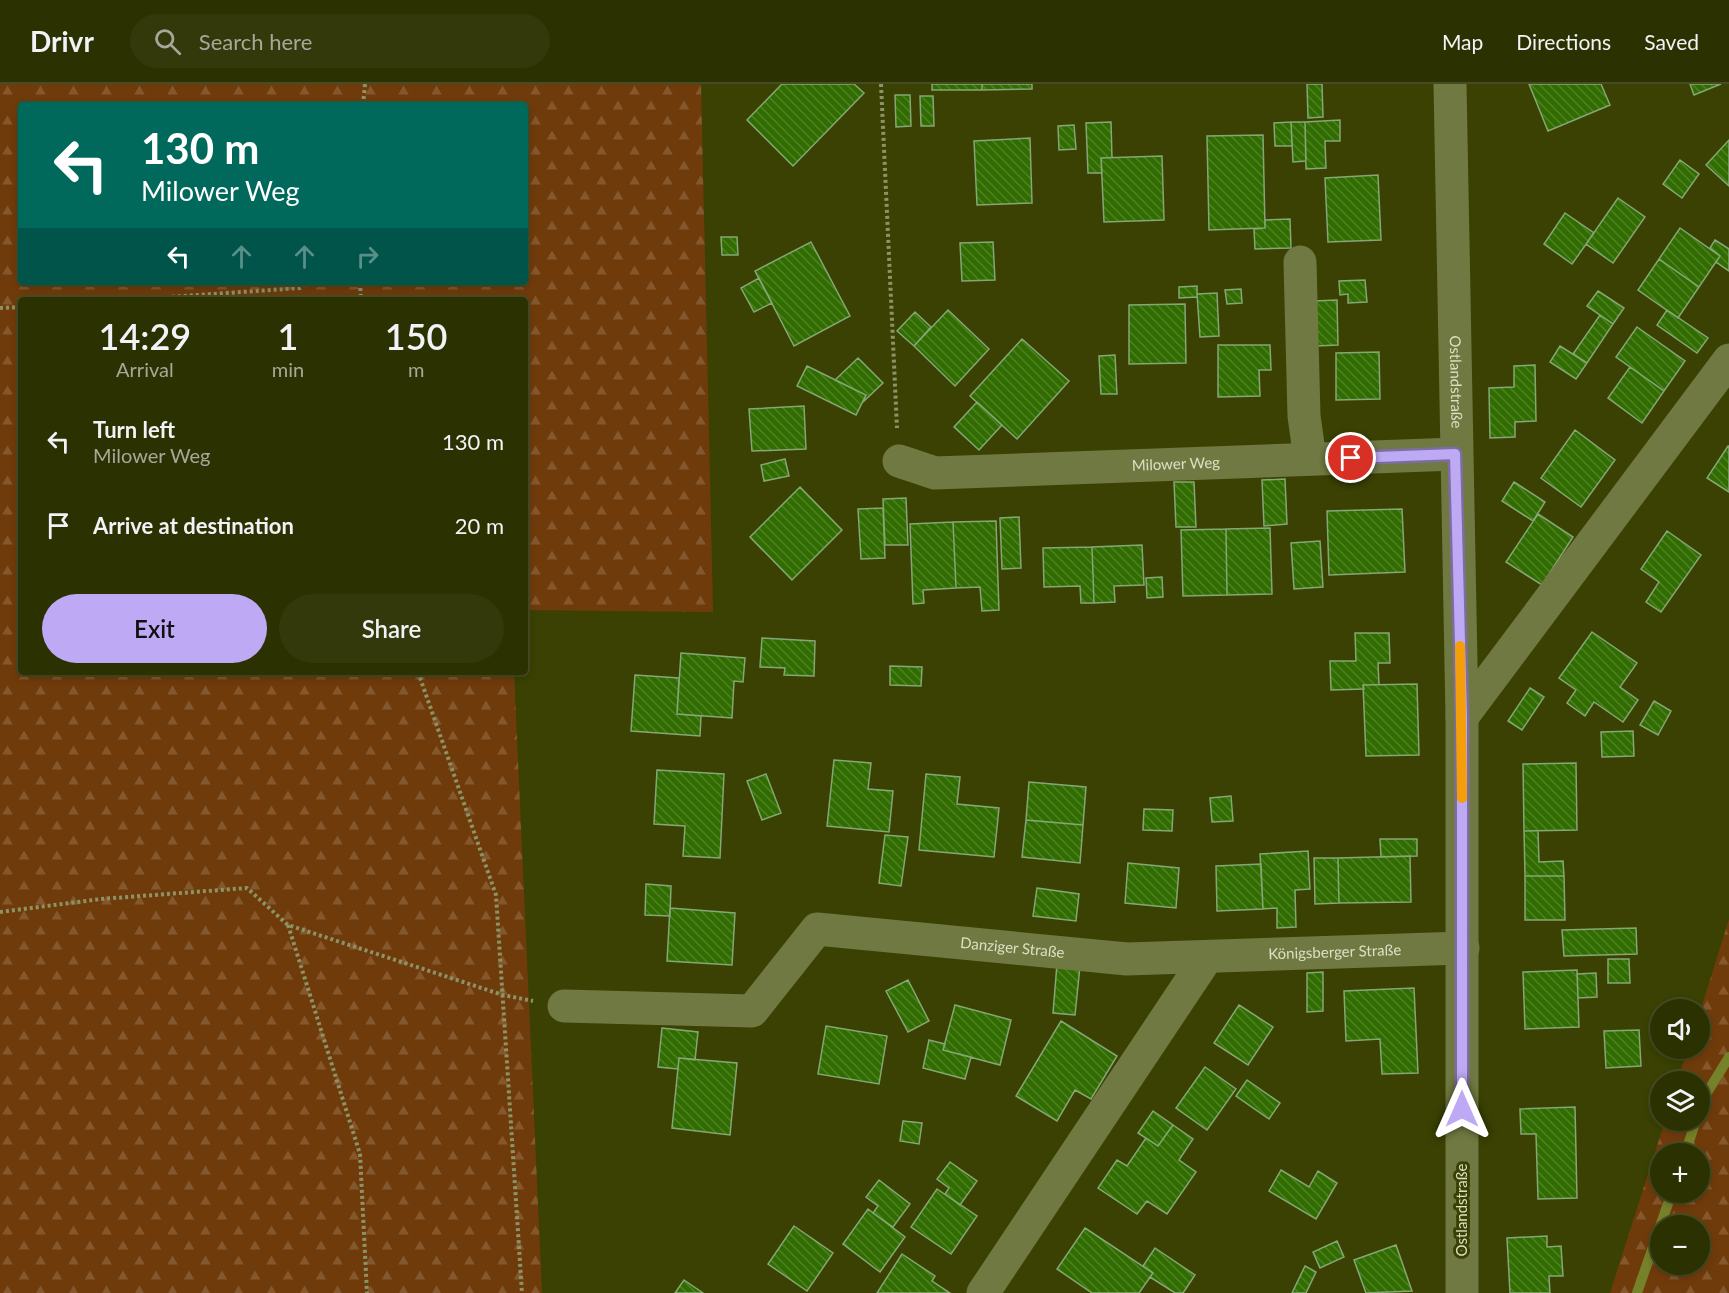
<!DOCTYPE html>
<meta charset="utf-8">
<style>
:root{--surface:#2c3102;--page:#34390c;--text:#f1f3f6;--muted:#a6a999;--line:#484c24;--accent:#bea9f5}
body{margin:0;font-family:Lato,sans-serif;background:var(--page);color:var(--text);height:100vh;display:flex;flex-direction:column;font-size:22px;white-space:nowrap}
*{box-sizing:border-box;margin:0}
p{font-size:20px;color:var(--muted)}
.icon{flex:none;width:33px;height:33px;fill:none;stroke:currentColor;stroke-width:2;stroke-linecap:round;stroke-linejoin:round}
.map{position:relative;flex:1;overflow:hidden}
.panel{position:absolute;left:18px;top:213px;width:510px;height:378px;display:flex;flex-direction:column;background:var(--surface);border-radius:6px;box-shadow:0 3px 9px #0003,0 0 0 2px var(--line)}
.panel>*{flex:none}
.banner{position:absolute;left:18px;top:18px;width:510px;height:183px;border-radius:6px;box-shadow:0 3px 9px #0003,0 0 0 2px var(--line);background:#00695c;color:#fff;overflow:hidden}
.buttons{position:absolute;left:1650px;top:915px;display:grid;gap:12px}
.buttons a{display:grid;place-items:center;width:60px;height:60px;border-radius:50%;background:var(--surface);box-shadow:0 3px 9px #0003,0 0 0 2px var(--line);font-size:30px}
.pin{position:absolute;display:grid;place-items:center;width:51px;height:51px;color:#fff;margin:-26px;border:3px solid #fff;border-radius:50%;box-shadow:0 2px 6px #0007}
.me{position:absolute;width:66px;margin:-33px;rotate:0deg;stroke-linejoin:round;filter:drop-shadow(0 0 4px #0008)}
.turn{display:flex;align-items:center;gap:21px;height:126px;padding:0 24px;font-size:27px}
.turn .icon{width:78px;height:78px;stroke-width:2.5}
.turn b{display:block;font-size:42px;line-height:51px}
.lanes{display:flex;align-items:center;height:57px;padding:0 24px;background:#0003;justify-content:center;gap:30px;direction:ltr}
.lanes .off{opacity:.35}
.eta{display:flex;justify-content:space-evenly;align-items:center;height:102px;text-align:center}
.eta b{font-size:36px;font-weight:600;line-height:42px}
.action{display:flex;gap:12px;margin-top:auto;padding:12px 24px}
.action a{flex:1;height:69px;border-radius:36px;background:var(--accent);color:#111;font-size:24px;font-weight:600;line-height:69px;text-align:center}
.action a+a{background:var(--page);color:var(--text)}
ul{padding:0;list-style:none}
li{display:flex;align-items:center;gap:18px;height:84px;padding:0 24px}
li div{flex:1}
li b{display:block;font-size:22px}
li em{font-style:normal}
header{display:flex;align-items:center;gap:36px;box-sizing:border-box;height:84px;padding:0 30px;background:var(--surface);border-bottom:2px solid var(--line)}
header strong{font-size:28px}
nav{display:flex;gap:33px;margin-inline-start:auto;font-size:21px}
.search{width:420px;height:54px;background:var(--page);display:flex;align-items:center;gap:15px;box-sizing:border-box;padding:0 21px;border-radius:33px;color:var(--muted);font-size:22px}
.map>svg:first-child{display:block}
.forest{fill:url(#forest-firs);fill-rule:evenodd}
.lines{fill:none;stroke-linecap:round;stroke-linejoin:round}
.stream{stroke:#768229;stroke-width:10}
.building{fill:url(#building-back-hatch);stroke:#85a776;stroke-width:1.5}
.path{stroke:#8c9365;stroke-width:4;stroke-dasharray:3 3;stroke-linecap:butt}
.minor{stroke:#707941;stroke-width:33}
.route-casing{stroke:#7c6e9f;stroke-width:15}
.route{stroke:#bea9f5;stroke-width:10}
.slow{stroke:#f59e0b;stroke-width:10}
.labels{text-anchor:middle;stroke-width:6;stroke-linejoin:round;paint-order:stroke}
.street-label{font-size:15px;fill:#dae0c2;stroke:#3a4103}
</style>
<header>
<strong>Drivr</strong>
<div class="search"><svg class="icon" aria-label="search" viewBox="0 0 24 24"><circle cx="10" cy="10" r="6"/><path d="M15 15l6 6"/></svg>Search here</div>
<nav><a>Map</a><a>Directions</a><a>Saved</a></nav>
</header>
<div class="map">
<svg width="1729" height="1209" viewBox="0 0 1729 1209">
<defs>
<pattern id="forest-firs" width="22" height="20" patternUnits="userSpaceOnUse" patternTransform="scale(1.5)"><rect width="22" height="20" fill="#703b0b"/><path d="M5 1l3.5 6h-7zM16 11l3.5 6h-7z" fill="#84572d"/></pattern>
<pattern id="building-back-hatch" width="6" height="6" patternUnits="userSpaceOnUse" patternTransform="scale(1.5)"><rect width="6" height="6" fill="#316c01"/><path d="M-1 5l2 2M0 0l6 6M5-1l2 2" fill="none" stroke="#4e8124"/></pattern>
</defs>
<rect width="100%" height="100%" fill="#3a4103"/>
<path class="forest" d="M0 0H701L713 528 525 526V216H21V588H514L542 1209H0ZM21 21H525V198H21Z
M1729 835V1209H1610L1665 1037 1700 1036V998L1677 997 1688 965 1700 964V928ZM1660 1070H1700V1108H1660ZM1660 1142H1700V1180H1660Z"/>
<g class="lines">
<path class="stream" d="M1700 1028 1705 1012 1729 973
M1685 1070 1696 1036
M1637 1209 1672 1108"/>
</g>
<path class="building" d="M782 0H854L864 9 793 82 747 36Z
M932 0H982V6H932Z
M982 0H1032V5L982 6Z
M1307 0H1322L1323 33 1308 34Z
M1529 0H1601L1610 21 1548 47Z
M1690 0H1721L1694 11Z
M895 11H910L911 42 896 43Z
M920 12H933L934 42H921Z
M1340 36V57H1325L1326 84 1306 85 1305 38Z
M1111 38 1112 74H1101L1102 89H1088L1086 39Z
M1291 38 1292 62H1275L1274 39Z
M1291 38H1305L1306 77 1293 78Z
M1074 41 1076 65 1059 66 1058 42Z
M1263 51 1265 144 1209 146 1207 52Z
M1030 54 1032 119 977 121 974 57Z
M1729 56V102L1706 81Z
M1162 72 1164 136 1104 138 1101 74Z
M1680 76 1699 90 1682 114 1663 100Z
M1378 91 1381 156 1328 158 1325 94Z
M1618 114 1645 133 1613 179 1586 160Z
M1565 129 1594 149 1572 180 1544 160Z
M1290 135 1291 164 1255 165 1254 145 1265 144V136Z
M1680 144 1720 172 1699 203 1659 175Z
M721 153H737L738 171H722Z
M1715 156 1729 165V187L1716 178 1720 172 1710 164Z
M811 158 850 232 794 262 755 187Z
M993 158 995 196 962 197 960 159Z
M1659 175 1699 203 1678 234 1638 206Z
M759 194 772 219 754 228 741 204Z
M1365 196 1367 218 1348 219V210L1340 211 1339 197Z
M1197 202V213L1179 214V203Z
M1241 205 1242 219 1227 220 1225 206Z
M1598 207 1624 224 1613 240 1587 222Z
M1217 209 1219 252 1200 253 1197 210Z
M1337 216 1338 261 1316 262 1314 217Z
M1185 220 1186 279 1129 280V221Z
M948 226 989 265 955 302 914 262Z
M1667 226 1708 254 1697 269 1657 241Z
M915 228 931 243 914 262 897 247Z
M1600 231 1613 240 1587 279 1573 270Z
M1637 243 1685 277 1664 307 1616 273Z
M1022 255 1069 297 1017 355 970 312Z
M1218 261H1270L1271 286H1259L1260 312 1218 313Z
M1560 262 1587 279 1576 295 1550 278Z
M1379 268 1380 315 1336 316V269Z
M1115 271 1117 310H1101L1099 272Z
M858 274 883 299 863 318 866 311 835 296Z
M1535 281 1536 337 1515 338V353L1490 354 1489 304 1514 303V282Z
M807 282 866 311 856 331 797 302Z
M1630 283 1664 307 1642 339 1608 314Z
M977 318 1002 341 979 366 954 343Z
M804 322 806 365 752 367 749 325Z
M1575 346 1615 376 1581 423 1541 394Z
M1728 362H1729V408L1707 394Z
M785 375 789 392 764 397 761 381Z
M1285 395 1287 440 1264 442 1262 396Z
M1174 398H1194L1196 443H1176Z
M1514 398 1545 418 1533 437 1502 417Z
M800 403 842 446 792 496 750 453Z
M906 414 908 461H885L883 415Z
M883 424 885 474 861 475 858 425Z
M1402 425 1405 488 1329 491 1327 427Z
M1538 430 1573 453 1542 501 1506 478Z
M1019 433 1021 484 1002 485 1000 434Z
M996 437 999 526 982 527 980 503 956 504 953 438Z
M953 438 956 504 923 506 924 519 913 520 910 440Z
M1270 444 1272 510 1227 511 1226 445Z
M1226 445 1227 511 1183 512 1181 446Z
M1667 447 1701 471 1661 528 1646 518 1659 498 1641 485Z
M1320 457 1323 503 1294 505 1291 459Z
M1142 461 1144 501 1114 502 1115 518 1094 519 1092 463Z
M1092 463 1094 519H1081L1080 502 1044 503 1043 464Z
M1162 493 1163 513 1147 514 1146 494Z
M1592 548 1637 579 1620 603 1638 616 1623 638 1594 618 1585 632 1567 619 1576 606 1559 594Z
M1355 549H1389L1390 579H1378L1379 601H1363L1364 605 1331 606 1330 577H1356Z
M762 554 815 557 814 592 784 591 785 584 760 583Z
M681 569 745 574 743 598 734 597 732 634 677 630Z
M890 582 922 583 921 602 890 601Z
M635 591 679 594 677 630 701 632 700 652 631 647Z
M1417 600 1419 671 1366 672 1363 601Z
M1530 604 1544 613 1522 646 1508 637Z
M1654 617 1671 627 1658 651 1640 641Z
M1633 647 1634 672 1602 673 1601 648Z
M834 676 871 679 868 705 893 707 889 748 827 742Z
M1576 679 1577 746 1524 747 1523 680Z
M657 686 724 690 720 774 683 772 685 742 654 740Z
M766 690 781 729 762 736 747 697Z
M926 690 960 693 957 720 999 724 994 773 919 766Z
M1029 698 1086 703 1083 741 1026 736Z
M1231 712 1233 737 1212 738 1210 714Z
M1144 725 1173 726 1172 747 1143 746Z
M1026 736 1083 741 1080 779 1022 773Z
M1524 747H1538L1539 778 1563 777 1564 792H1525Z
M885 751 908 753 901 802 879 799Z
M1380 755H1417V772L1381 773Z
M1308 767 1310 805 1295 806 1296 843 1277 844V824L1263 825 1260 770Z
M1410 772 1411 818 1339 819 1338 774Z
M1314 774H1338L1339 819 1315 820Z
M1128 779 1179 784 1176 824 1125 819Z
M1261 780 1263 825 1217 827 1216 782Z
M1525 792H1564L1565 836H1525Z
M646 800 671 802 670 832 645 831Z
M1037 804 1079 810 1076 837 1033 832Z
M670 824 735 829 732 881 667 877Z
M1636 844 1637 870 1564 872 1562 846Z
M1608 875H1629L1630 899H1608Z
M1057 880 1080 882 1075 931 1053 929Z
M1577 886 1579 943 1525 945 1523 888Z
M1323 888V927L1307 928V889Z
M1596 889 1597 913 1578 914 1577 890Z
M908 896 929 937 908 948 886 907Z
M1414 904 1418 989 1382 990 1380 955 1346 957 1344 907Z
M955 921 1011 936 1000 981 943 966Z
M1239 921 1273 943 1248 981 1214 959Z
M1061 937 1117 972 1091 1015 1075 1006 1057 1037 1016 1012Z
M826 942 887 952 879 1000 818 990Z
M662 944 698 948 695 976 679 974 678 985 658 983Z
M1639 946 1641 982 1606 984 1604 947Z
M929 956 945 960 943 966 971 973 965 995 923 984Z
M679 974 737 979 730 1051 672 1044Z
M1205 983 1236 1005 1207 1046 1176 1024Z
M1247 996 1280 1019 1269 1035 1236 1012Z
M1575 1023 1577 1114 1538 1115 1536 1050H1521L1520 1025Z
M1153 1027 1173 1041 1158 1062 1138 1049Z
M903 1037 922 1039 919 1060 900 1057Z
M1173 1041 1193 1055 1179 1076 1196 1088 1167 1130 1147 1117 1137 1130 1098 1104 1117 1076 1127 1082 1146 1054 1158 1062Z
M950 1078 977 1097 960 1121 945 1110 949 1104 937 1095Z
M1281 1086 1309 1103 1318 1087 1337 1099 1316 1135 1269 1107Z
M879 1096 910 1120 893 1143 873 1129 878 1122 866 1113Z
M937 1105 977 1132 951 1170 911 1143Z
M868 1125 905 1153 880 1188 843 1160Z
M794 1142 833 1169 807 1207 768 1180Z
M1085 1144 1153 1189 1139 1209H1092L1057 1185Z
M1547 1152V1163L1561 1162 1563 1192H1549L1550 1209H1510L1507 1154Z
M1337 1157 1344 1173 1320 1184 1313 1168Z
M1396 1161 1412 1207 1366 1209 1354 1176Z
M1155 1164 1195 1191 1183 1209H1175L1150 1193 1153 1189 1143 1182Z
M902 1170 935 1192 932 1197 950 1209H877Z
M1305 1182 1316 1188 1306 1209H1292Z
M684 1196 703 1209H675Z"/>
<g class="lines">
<path class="path" d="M881 0 897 344
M363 21 365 0
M360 198 361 216
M124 216 300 204 308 198
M0 224 21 223
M418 588 496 811 522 1209
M0 828 101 815 247 804 288 841 503 911 533 917
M288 841 360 1070 367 1209"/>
<g class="minor">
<path id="s1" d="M1450 0 1462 633V1209"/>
<path d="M1300 178 1304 332 1310 375"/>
<path id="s2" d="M899 377 935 389 1456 370"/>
<path d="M1462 633 1729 276"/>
<path id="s3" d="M564 922 752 927 817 845 1127 875 1463 864"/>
<path d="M983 1209 1207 873"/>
</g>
</g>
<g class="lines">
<g class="route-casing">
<path id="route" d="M1351 374 1455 370 1462 633V1025"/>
</g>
<use href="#route" class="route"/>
<path class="slow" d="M1460 562 1462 714"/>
</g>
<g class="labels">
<g class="street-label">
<text dy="5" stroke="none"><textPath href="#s1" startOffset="298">Ostlandstraße</textPath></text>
<text dy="5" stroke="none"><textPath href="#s2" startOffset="279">Milower Weg</textPath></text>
<text dy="5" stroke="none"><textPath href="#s3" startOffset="489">Danziger Straße</textPath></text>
<text dy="5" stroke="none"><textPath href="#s3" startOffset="812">Königsberger Straße</textPath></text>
<text transform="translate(1462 1126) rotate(-90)" y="5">Ostlandstraße</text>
</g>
</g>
</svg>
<div class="buttons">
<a><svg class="icon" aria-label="sound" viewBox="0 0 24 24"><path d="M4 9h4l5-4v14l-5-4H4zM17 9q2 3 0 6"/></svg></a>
<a><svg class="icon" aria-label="layers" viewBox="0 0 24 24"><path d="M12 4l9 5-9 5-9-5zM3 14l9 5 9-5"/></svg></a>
<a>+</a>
<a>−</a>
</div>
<div class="pin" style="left:1351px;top:374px;background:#d93025"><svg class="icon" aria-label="arrive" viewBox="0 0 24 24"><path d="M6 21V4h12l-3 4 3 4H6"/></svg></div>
<svg class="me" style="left:1462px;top:1025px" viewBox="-20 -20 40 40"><path d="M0-17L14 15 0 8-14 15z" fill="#bea9f5" stroke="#fff" stroke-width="4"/></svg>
<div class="banner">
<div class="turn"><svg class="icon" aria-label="left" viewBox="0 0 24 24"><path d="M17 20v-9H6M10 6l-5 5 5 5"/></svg><div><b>130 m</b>Milower Weg</div></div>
<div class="lanes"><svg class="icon" aria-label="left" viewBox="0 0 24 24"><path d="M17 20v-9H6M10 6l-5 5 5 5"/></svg><svg class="icon off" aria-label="ahead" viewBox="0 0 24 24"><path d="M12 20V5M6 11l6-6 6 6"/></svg><svg class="icon off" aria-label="ahead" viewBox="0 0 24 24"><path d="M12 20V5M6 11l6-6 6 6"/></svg><svg class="icon off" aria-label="right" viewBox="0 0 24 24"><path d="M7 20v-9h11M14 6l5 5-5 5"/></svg></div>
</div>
<section class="panel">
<div class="eta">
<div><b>14:29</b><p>Arrival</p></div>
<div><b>1</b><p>min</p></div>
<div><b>150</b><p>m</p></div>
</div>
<ul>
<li><svg class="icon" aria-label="left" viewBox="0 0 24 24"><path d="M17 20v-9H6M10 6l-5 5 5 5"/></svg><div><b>Turn left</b><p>Milower Weg</p></div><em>130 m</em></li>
<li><svg class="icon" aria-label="arrive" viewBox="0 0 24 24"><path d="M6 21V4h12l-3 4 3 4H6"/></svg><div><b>Arrive at destination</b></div><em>20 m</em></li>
</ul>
<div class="action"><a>Exit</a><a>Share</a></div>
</section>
</div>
